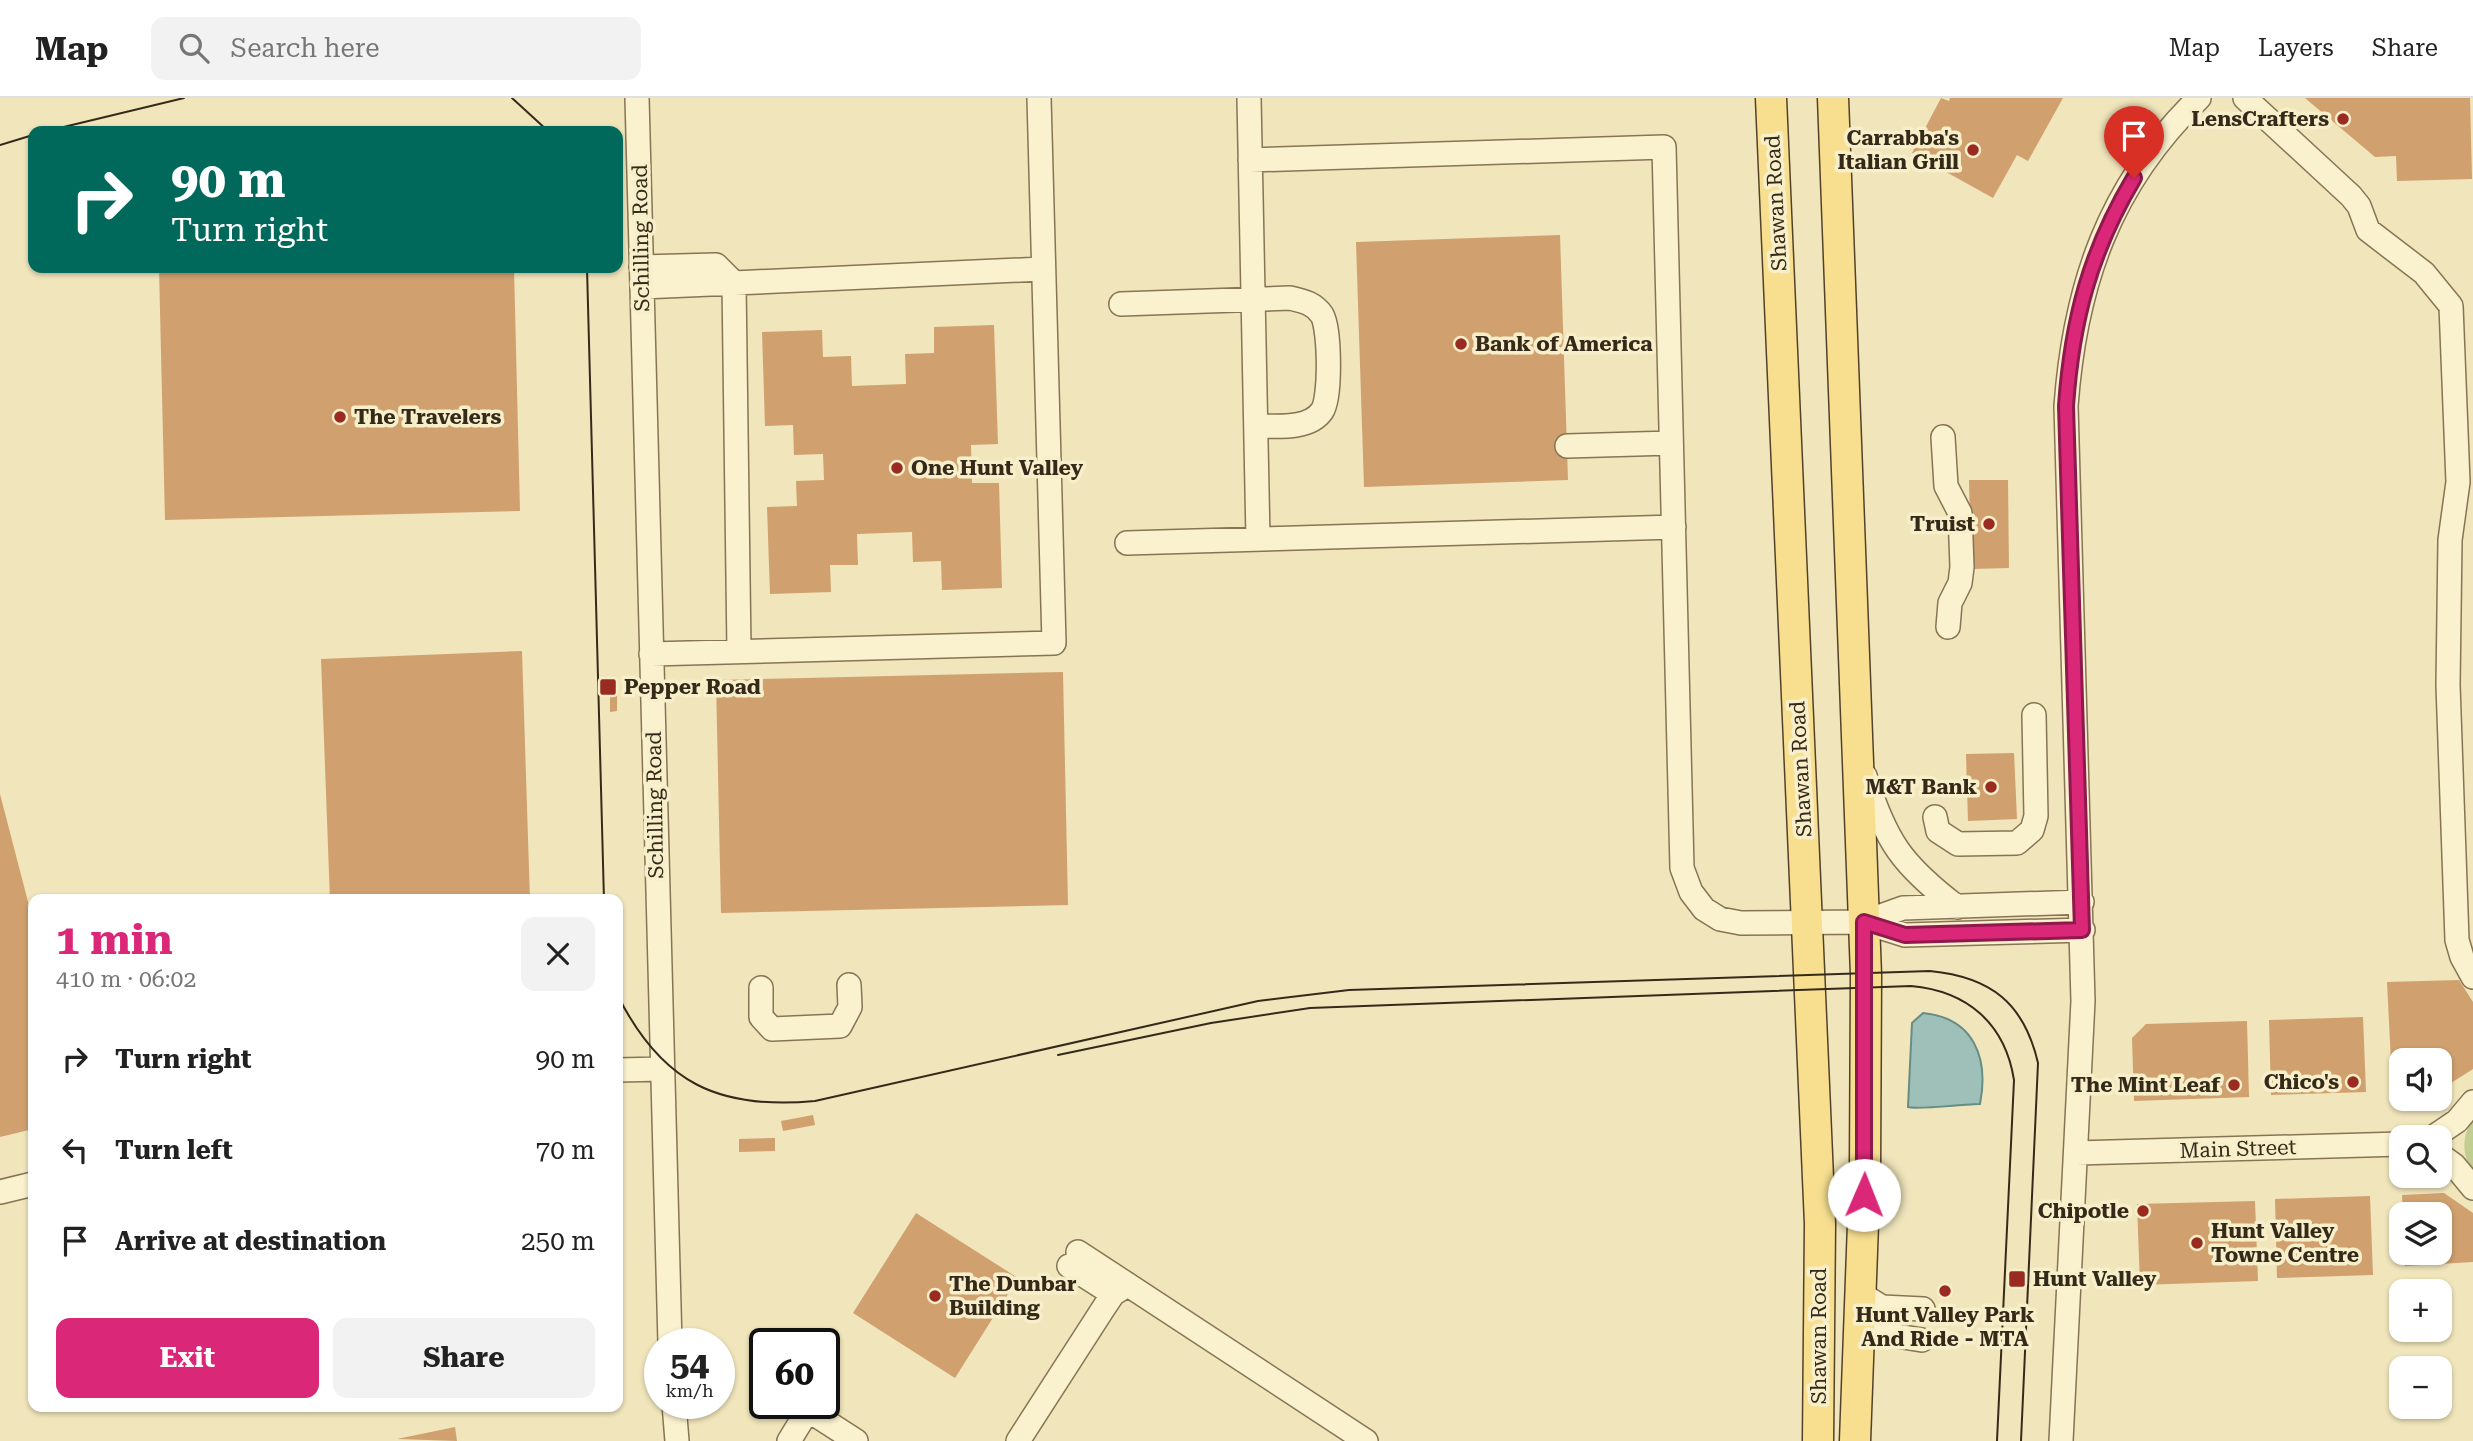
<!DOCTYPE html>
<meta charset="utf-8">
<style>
:root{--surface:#fff;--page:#f2f2f2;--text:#222;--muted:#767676;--line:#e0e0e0;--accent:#db2777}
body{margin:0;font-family:"Roboto Serif",serif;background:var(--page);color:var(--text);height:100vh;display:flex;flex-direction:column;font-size:26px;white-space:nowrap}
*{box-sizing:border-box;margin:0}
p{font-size:23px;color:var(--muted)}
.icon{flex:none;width:38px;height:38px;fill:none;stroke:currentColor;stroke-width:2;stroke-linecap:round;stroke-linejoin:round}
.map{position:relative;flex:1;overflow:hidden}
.panel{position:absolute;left:28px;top:796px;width:595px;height:518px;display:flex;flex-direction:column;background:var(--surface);border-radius:14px;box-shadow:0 2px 5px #0004}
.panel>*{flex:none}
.guide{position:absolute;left:28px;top:28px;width:595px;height:147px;border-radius:14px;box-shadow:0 2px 5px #0004;background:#00695c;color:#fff;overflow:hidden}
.controls{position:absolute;left:2389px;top:950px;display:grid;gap:14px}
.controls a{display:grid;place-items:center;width:63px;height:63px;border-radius:14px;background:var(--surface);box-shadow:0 2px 5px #0004;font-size:35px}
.speed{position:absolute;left:644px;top:1230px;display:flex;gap:14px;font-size:35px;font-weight:700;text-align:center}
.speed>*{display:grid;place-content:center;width:91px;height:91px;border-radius:50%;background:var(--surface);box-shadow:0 2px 5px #0004;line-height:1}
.speed small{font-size:18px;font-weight:400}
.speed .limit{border:4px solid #111;border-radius:10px;background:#fff;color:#111}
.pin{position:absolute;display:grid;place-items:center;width:60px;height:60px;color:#fff;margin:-72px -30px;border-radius:50% 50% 50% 0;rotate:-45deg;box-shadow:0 0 7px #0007}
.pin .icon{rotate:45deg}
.me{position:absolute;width:77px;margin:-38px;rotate:1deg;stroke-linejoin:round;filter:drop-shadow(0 0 5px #0008)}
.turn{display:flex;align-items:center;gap:24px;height:147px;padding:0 28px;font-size:32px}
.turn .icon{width:91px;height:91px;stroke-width:2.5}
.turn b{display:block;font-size:49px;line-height:60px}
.round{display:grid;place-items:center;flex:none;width:74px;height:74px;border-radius:14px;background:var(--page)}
.summary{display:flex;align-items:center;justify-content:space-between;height:119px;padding:0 28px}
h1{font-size:42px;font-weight:700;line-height:52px;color:var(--accent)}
.button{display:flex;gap:14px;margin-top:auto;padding:14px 28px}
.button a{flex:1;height:80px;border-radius:14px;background:var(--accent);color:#fff;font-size:28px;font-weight:700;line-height:80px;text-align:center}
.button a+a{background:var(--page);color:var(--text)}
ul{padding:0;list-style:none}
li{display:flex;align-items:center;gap:21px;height:91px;padding:0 28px}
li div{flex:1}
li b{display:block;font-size:26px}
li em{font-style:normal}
header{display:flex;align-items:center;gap:42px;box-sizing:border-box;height:98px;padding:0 35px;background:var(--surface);border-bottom:2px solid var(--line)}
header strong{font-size:33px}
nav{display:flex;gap:38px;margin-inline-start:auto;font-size:24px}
.search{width:490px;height:63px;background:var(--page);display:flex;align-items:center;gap:18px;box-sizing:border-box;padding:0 24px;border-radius:14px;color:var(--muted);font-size:26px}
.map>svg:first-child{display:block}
.green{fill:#c1ce8f}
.water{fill:#9fc0b9;stroke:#678d87;stroke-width:2}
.building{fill:#d0a06e}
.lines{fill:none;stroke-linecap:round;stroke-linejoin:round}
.minor-casing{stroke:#877454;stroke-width:26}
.major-casing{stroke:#544129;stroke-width:33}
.minor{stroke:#faf1ce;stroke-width:23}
.major{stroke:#f7df8f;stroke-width:30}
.tram{stroke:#352a1a;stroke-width:2}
.route-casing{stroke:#8e194d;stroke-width:18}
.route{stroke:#db2777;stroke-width:12}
.poi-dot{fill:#992b21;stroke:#f7eeca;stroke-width:2.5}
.labels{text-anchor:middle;stroke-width:7;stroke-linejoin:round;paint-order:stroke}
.poi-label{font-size:21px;font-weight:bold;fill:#352a1a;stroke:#f7eeca;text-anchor:end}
.street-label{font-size:21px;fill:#352a1a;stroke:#f7eeca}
</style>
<header>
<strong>Map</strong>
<div class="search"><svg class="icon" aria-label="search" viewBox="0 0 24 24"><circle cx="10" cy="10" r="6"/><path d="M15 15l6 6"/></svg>Search here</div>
<nav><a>Map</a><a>Layers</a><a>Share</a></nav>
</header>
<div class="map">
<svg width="2473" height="1343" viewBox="0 0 2473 1343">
<rect width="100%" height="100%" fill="#f0e5bb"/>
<path class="green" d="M2473 1019V1075C2461 1055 2462 1039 2473 1019Z"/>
<path class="water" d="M1923 915C1974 920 1989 960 1980 1006 1964 1006 1917 1012 1908 1009L1912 925Z"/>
<path class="building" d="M1941 0 1949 3 1950 0H2063L2028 63 2017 57 1993 100 1912 55Z
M2305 0H2470L2472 81 2397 83 2396 58 2375 59Z
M510 29V33H435V31Z
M1560 137 1568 382 1364 389 1356 144Z
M159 170H514L520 413 165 422Z
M994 227 998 346 971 347 972 385H999L1002 490 942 492 941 463 913 464 912 434 857 436 858 467H830L831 494 770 496 767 409 797 408 796 383 824 382 823 356 794 357 793 327 765 328 762 234 822 232 823 259 851 258 852 288 906 286 905 256 934 255V229Z
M1969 382H2008L2009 470 1971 471Z
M522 553 530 802H330L321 561Z
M1063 574 1068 807 721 815 716 582Z
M610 595H617V613L610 614Z
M2014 655 2017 721 1968 723 1966 656Z
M0 696 33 823V1031L0 1039Z
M2459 882 2473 904V971L2440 992V962L2391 964 2387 884Z
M2363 919 2366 994 2271 997 2269 922Z
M2247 923 2249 999 2134 1003 2132 940 2146 926Z
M813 1017 815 1027 783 1033 781 1023Z
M775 1040V1053L739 1054V1041Z
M2444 1095 2473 1115V1164L2405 1168V1155H2440V1116H2403L2402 1097Z
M2370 1098 2373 1177 2277 1180 2275 1101Z
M2255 1103 2258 1183 2140 1187 2137 1106Z
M916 1115 1018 1180 955 1280 853 1215Z
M455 1329 457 1343 397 1341Z"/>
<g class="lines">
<g class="minor-casing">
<path id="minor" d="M637 0 670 1246
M1249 0 1258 441
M2245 0 2351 98 2359 108 2368 132 2424 175 2451 208 2458 384 2450 442 2448 587 2457 842 2462 859 2473 879
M1250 62 1664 49 1682 770 1691 794 1704 811 1720 821 1741 825 1864 824 1903 810 2082 804
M641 169 716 167 734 185 642 189
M1121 206 1290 200C1303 203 1314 205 1322 217 1330 231 1331 300 1322 313 1309 332 1276 328 1256 328
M1943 339 1946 388 1960 415 1962 469 1960 485 1950 505 1948 529
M1567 348 1671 345
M1127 445 1674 429
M739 553 734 185 1042 171
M651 556 1054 545 1039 0
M1865 678C1886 744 1902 767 1957 809
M1935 719 1938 733 1958 746 2017 745 2032 732 2036 718 2034 617
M1864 824 1905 837 2083 832
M761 890V919L772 931 840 928 850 909 849 887
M618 972 662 971
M2432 1040 2457 1023 2473 1004
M2076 1055 2401 1046
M2440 1057 2454 1067 2473 1090
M0 1094 33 1086
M1078 1154 1366 1343
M1069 1168 1102 1189
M1861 1196 1882 1209 1923 1211
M1859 1232 1922 1242
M674 1306 677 1343
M789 1343 808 1312 856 1343
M1018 1343 1103 1211 1113 1196 1127 1187
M2061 1343 2083 903 2066 308C2075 187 2109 87 2199 0"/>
</g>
<g class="major-casing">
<path id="major" d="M1771 0 1820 1126 1818 1343
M1833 0 1866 877 1865 1072 1855 1343"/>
</g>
<use href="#minor" class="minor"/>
<use href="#major" class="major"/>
<path class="tram" d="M512 0 548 33
M47 33 184 0
M0 47 33 37
M587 170 604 802
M618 898C662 985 718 1012 815 1003L1258 903 1349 892 1930 873C1991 879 2024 905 2038 965L2021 1343
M1058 957 1211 925 1310 910 1911 888C1967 893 2005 925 2014 982L1997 1343"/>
</g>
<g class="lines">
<g class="route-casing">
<path id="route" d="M1864 1097V824L1905 837 2082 832 2066 308C2072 222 2090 154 2134 80"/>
</g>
<use href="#route" class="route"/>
</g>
<g class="poi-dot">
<circle cx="2343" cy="21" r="7"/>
<circle cx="1973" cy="52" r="7"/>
<circle cx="1461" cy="246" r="7"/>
<circle cx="340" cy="319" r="7"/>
<circle cx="897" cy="370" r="7"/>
<circle cx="1989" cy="426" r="7"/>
<rect x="599" y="580" width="18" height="18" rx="3.5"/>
<circle cx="1991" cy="689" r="7"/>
<circle cx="2353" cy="984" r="7"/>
<circle cx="2234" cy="987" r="7"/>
<circle cx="2143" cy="1113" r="7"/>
<circle cx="2197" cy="1145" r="7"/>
<rect x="2008" y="1172" width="18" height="18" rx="3.5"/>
<circle cx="1945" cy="1193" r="7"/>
<circle cx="935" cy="1198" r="7"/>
</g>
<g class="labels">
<g class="poi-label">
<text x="2329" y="28">LensCrafters</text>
<text x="1959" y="47">Carrabba's<tspan x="1959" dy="24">Italian Grill</tspan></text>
<text x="1475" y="253" text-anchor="start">Bank of America</text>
<text x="354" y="326" text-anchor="start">The Travelers</text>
<text x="911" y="377" text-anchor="start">One Hunt Valley</text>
<text x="1975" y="433">Truist</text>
<text x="624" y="596" text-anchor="start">Pepper Road</text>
<text x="1977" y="696">M&amp;T Bank</text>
<text x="2339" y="991">Chico's</text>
<text x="2220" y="994">The Mint Leaf</text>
<text x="2129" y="1120">Chipotle</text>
<text x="2211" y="1140" text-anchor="start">Hunt Valley<tspan x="2211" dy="24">Towne Centre</tspan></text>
<text x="2033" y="1188" text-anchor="start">Hunt Valley</text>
<text x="949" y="1193" text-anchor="start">The Dunbar<tspan x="949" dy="24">Building</tspan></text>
<text x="1945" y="1224" text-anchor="middle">Hunt Valley Park<tspan x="1945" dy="24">And Ride - MTA</tspan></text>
</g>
<g class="street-label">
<text transform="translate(1776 105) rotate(-93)" y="7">Shawan Road</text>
<text transform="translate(641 140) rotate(-91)" y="7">Schilling Road</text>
<text transform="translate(1801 671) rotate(-93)" y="7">Shawan Road</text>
<text transform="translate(655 707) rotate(-91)" y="7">Schilling Road</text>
<text transform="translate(2238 1051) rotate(-2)" y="7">Main Street</text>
<text transform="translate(1819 1238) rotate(-90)" y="7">Shawan Road</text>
</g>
</g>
</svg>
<div class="controls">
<a><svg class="icon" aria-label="sound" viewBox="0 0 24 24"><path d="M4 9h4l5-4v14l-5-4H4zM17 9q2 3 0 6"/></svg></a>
<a><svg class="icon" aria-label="search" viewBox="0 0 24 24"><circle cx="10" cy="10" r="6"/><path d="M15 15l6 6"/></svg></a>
<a><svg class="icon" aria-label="layers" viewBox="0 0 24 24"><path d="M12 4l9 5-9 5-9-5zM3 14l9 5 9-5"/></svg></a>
<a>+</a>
<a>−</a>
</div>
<div class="speed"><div>54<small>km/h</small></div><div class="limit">60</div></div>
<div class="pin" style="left:2134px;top:80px;background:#d93025"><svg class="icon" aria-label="arrive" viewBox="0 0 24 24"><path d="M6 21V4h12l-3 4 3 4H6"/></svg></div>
<svg class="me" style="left:1864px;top:1097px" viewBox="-20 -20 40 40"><circle r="19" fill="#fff"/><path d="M0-13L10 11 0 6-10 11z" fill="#db2777"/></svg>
<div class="guide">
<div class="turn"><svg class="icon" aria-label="right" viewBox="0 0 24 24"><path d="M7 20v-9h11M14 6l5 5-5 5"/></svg><div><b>90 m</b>Turn right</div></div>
</div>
<section class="panel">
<div class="summary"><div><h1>1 min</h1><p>410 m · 06:02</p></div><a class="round"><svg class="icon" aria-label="close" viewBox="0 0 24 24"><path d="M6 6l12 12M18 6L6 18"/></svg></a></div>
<ul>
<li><svg class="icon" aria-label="right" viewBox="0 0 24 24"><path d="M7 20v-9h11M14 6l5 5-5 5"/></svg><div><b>Turn right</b></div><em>90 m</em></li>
<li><svg class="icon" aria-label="left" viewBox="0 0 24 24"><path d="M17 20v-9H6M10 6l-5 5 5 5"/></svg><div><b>Turn left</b></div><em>70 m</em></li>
<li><svg class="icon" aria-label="arrive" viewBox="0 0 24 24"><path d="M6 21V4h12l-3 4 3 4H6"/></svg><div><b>Arrive at destination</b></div><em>250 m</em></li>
</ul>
<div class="button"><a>Exit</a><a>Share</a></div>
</section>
</div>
